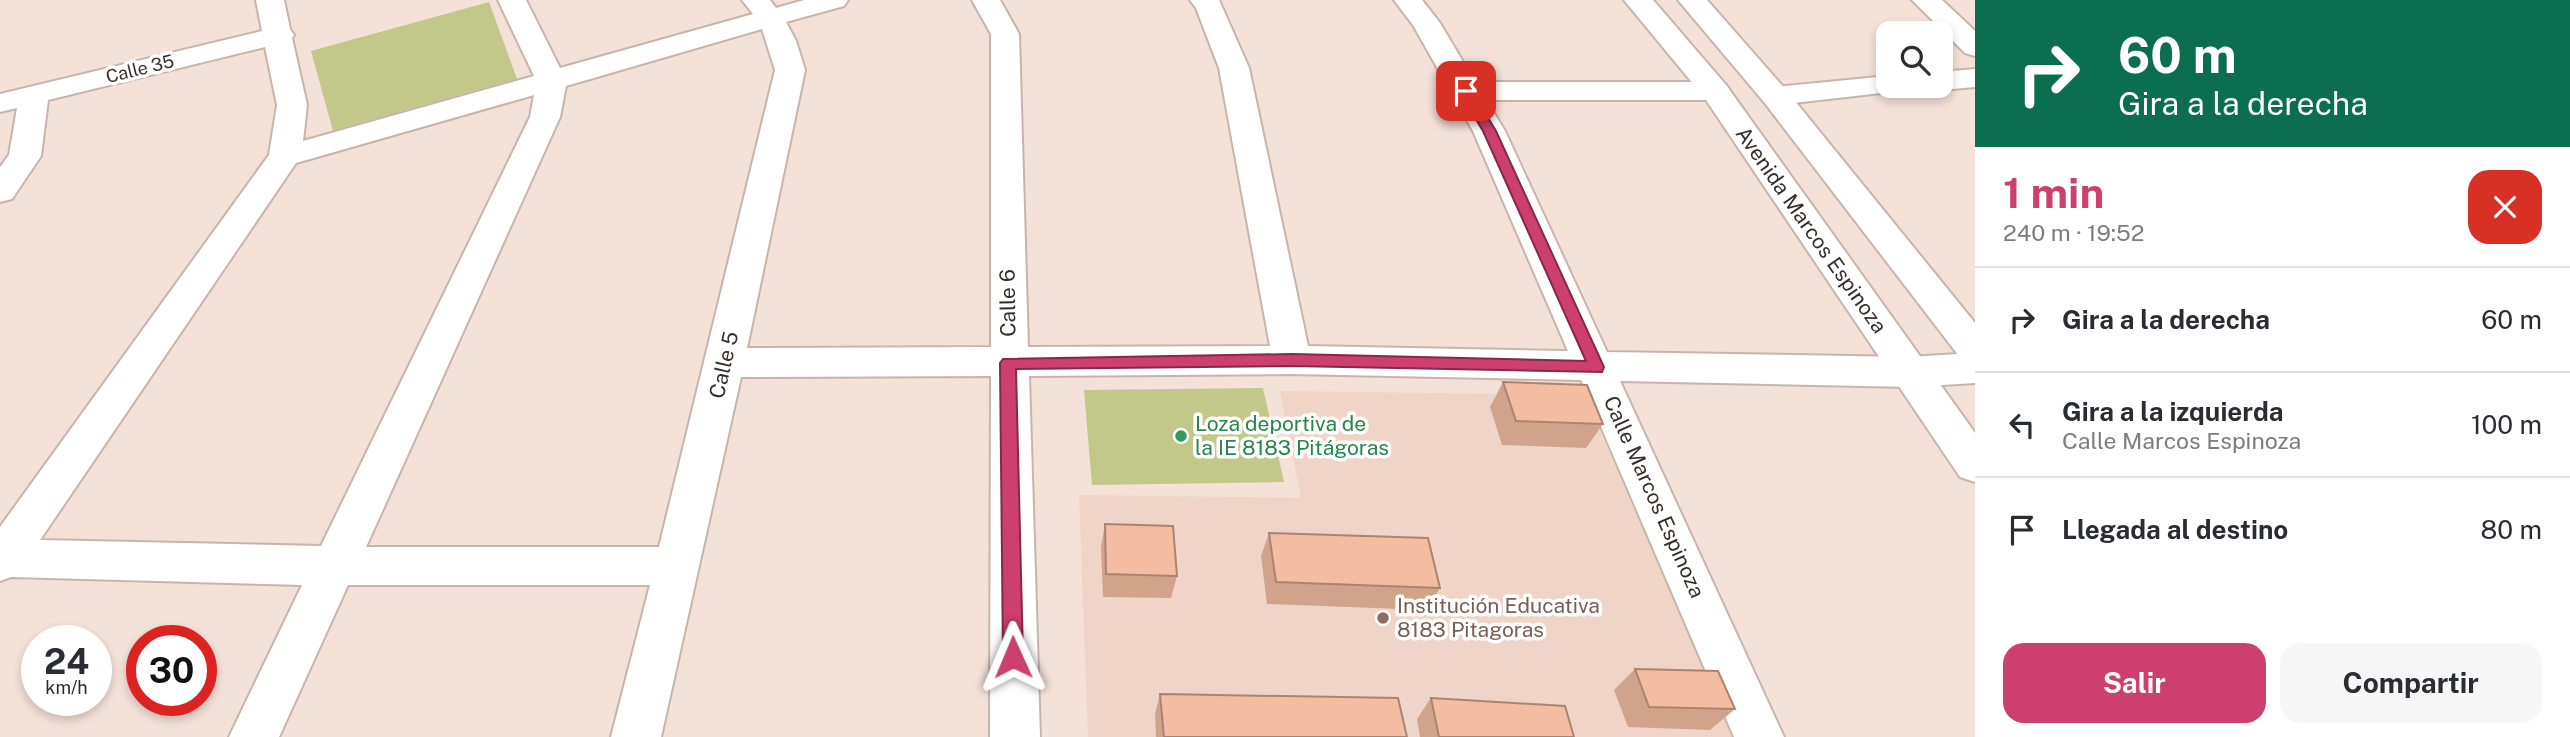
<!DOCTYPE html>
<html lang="es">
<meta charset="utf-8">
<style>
:root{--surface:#fff;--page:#f7f7f7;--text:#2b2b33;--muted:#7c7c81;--line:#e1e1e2;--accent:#cc3f6f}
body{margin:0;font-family:"Public Sans",sans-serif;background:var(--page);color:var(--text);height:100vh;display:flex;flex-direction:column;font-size:26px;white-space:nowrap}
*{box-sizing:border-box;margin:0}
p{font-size:23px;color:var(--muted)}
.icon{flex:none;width:38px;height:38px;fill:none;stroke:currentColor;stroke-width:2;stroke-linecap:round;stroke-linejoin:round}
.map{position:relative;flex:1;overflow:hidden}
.sheet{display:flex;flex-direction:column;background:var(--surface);width:595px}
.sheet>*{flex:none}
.top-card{background:#0b6e4f;color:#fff;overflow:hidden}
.tools{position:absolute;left:1876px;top:21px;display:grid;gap:14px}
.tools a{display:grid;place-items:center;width:77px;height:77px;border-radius:14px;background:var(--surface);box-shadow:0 4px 10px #0003;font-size:35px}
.speed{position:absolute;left:21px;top:625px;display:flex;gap:14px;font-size:35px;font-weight:700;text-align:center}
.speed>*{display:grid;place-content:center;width:91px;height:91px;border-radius:50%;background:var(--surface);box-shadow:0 4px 10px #0003;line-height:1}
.speed small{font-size:18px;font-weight:400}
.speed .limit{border:10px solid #d22;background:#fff;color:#111}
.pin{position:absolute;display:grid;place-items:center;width:60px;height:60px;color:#fff;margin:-30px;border-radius:14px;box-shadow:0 4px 10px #0006}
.me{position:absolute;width:77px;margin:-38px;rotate:359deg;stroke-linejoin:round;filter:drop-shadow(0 0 5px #0008)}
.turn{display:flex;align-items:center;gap:24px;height:147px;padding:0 28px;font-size:32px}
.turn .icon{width:91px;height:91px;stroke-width:2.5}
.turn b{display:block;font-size:49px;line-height:60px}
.round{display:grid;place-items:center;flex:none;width:74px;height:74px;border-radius:21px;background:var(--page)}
.summary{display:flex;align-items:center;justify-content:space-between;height:119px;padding:0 28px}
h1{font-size:42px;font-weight:700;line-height:52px;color:var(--accent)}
.primary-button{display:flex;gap:14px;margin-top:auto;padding:14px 28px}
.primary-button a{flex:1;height:80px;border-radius:21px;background:var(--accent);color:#fff;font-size:28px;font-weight:700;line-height:80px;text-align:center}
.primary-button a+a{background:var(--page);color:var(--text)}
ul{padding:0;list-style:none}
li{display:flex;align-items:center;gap:21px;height:105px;padding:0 28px;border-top:2px solid var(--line)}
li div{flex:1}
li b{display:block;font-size:26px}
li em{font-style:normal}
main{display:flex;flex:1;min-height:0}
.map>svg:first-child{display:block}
.built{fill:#efd4c7}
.green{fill:#c1c88a}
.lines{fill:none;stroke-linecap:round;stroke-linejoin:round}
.minor-casing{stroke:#c7b5ac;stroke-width:4}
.tertiary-casing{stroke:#c7b5ac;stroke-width:4}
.minor{fill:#fff;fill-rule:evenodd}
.tertiary{fill:#fff;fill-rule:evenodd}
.wall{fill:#d2a38b}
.building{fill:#f4bda2;stroke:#ab8471;stroke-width:2}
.route{fill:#cc3f6f;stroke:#852948;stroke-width:2}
.leisure-dot{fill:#2e9e5b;stroke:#fff;stroke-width:2.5}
.education-dot{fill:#8d6e63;stroke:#fff;stroke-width:2.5}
.labels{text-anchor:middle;stroke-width:7;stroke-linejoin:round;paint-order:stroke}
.far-street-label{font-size:18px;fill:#362e2b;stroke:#fff}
.street-label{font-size:21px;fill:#362e2b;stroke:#fff}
.leisure-label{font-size:21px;fill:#27864d;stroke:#fff;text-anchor:start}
.education-label{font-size:21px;fill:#785e54;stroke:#fff;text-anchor:start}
</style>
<main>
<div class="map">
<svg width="1975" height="737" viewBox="0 0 1975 737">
<rect width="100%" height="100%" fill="#f4e1d8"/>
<path class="built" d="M1280 391 1584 395 1734 737H1088L1079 495 1301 498Z"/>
<path class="green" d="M489 2 517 79 333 131 311 51Z
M1263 388 1284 482 1092 485 1084 390Z"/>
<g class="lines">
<g class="minor-casing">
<path id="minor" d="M256 0H284L290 29 294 35 292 38 307 105 303 141 534 76 498 0H526L560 68 753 14 742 0H770L776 8 804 0H848L844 6 786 22 796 41 805 70 747 348 991 347V34L972 0H1000L1019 34 1028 347 1270 346 1219 68 1196 8 1190 0H1219L1249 68 1308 346 1568 351 1473 131 1413 25 1394 0H1422L1440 23 1475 82H1715L1726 85 1730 91 1726 97 1715 100H1486L1505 131 1607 352 1909 357 1975 353V383L1909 387 1620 381 1784 737H1734L1581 380 1292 374 1029 376 1040 737H990L991 376 741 377 661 737H611L650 585H348L279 737H229L302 585 11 577 0 581V527L269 155 277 105 265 47 48 100 41 156 12 199 0 202V167L9 155 17 108 0 112V94L262 31ZM762 29 775 70 659 547H366L560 117 566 86ZM534 95 530 117 321 546 40 540 296 163Z
M1912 0H1942L1975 31V56L1965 53Z
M1975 69V87L1941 90 1929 86H1941V72Z
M1888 76V86H1902L1899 91 1775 105 1764 102 1760 96 1764 90 1775 87Z"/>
</g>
<g class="tertiary-casing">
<path id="tertiary" d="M1624 0H1653L1726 85 1975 433V482L1960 477 1704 97Z
M1678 0H1707L1786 90 1975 323V364L1962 360 1764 102Z"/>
</g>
<use href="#minor" class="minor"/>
<use href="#tertiary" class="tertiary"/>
</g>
<path class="wall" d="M1503 382 1603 424 1586 448 1502 445 1490 407Z
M1105 524 1177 576 1171 598 1103 597 1101 547Z
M1269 533 1440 588 1427 610 1267 604 1261 556Z
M1635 669 1735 709 1710 730 1628 727 1614 690Z
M1160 694 1407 737H1156L1155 714Z
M1431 698 1574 737H1420L1417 719Z"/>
<path class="building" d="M1503 382 1587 385 1603 424 1516 421Z
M1105 524 1173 526 1177 576 1106 574Z
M1269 533 1428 538 1440 588 1276 582Z
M1635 669 1718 671 1735 709 1649 707Z
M1160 694 1398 698 1407 737H1164Z
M1431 698 1565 706 1574 737H1439Z"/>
<path class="route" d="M1466 87 1472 91 1496 131 1604 367 1602 372 1292 366 1016 369 1023 657 1020 663 1013 666 1006 663 1003 657 1000 363 1003 359 1292 354 1586 361 1483 131 1459 91Z"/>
<circle class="leisure-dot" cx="1181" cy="436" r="7"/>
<circle class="education-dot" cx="1383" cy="618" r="7"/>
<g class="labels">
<g class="far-street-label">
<text transform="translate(140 69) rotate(-14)" y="6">Calle 35</text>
</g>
<g class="street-label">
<text transform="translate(1811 230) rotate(55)" y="7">Avenida Marcos Espinoza</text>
<text transform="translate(1008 303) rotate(-91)" y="7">Calle 6</text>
<text transform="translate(724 365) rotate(-77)" y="7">Calle 5</text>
<text transform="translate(1654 497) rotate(66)" y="7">Calle Marcos Espinoza</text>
</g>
<g class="leisure-label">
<text x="1195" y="431">Loza deportiva de<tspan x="1195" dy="24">la IE 8183 Pitágoras</tspan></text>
</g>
<g class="education-label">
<text x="1397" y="613">Institución Educativa<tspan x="1397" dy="24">8183 Pitagoras</tspan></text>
</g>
</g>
</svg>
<div class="tools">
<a><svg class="icon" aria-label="search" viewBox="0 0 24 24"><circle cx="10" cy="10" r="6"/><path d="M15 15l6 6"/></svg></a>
</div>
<div class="speed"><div>24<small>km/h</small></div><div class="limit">30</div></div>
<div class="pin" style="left:1466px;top:91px;background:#d93025"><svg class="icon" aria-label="arrive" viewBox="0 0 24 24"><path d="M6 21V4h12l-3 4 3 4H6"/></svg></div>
<svg class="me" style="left:1013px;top:657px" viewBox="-20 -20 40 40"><path d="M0-17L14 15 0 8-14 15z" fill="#cc3f6f" stroke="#fff" stroke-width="4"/></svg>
</div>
<section class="sheet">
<div class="top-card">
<div class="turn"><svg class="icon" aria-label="right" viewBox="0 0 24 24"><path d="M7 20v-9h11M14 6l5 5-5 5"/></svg><div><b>60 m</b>Gira a la derecha</div></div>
</div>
<div class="summary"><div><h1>1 min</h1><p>240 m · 19:52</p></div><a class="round" style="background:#d93025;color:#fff"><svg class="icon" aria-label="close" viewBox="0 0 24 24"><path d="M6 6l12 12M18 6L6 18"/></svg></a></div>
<ul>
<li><svg class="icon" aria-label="right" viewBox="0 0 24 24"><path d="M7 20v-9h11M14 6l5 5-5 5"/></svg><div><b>Gira a la derecha</b></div><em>60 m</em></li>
<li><svg class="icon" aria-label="left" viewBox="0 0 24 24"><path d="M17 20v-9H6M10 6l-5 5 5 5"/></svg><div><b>Gira a la izquierda</b><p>Calle Marcos Espinoza</p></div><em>100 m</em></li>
<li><svg class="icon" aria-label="arrive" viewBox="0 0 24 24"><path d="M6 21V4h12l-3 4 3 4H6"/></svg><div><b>Llegada al destino</b></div><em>80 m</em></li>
</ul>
<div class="primary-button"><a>Salir</a><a>Compartir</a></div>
</section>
</main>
